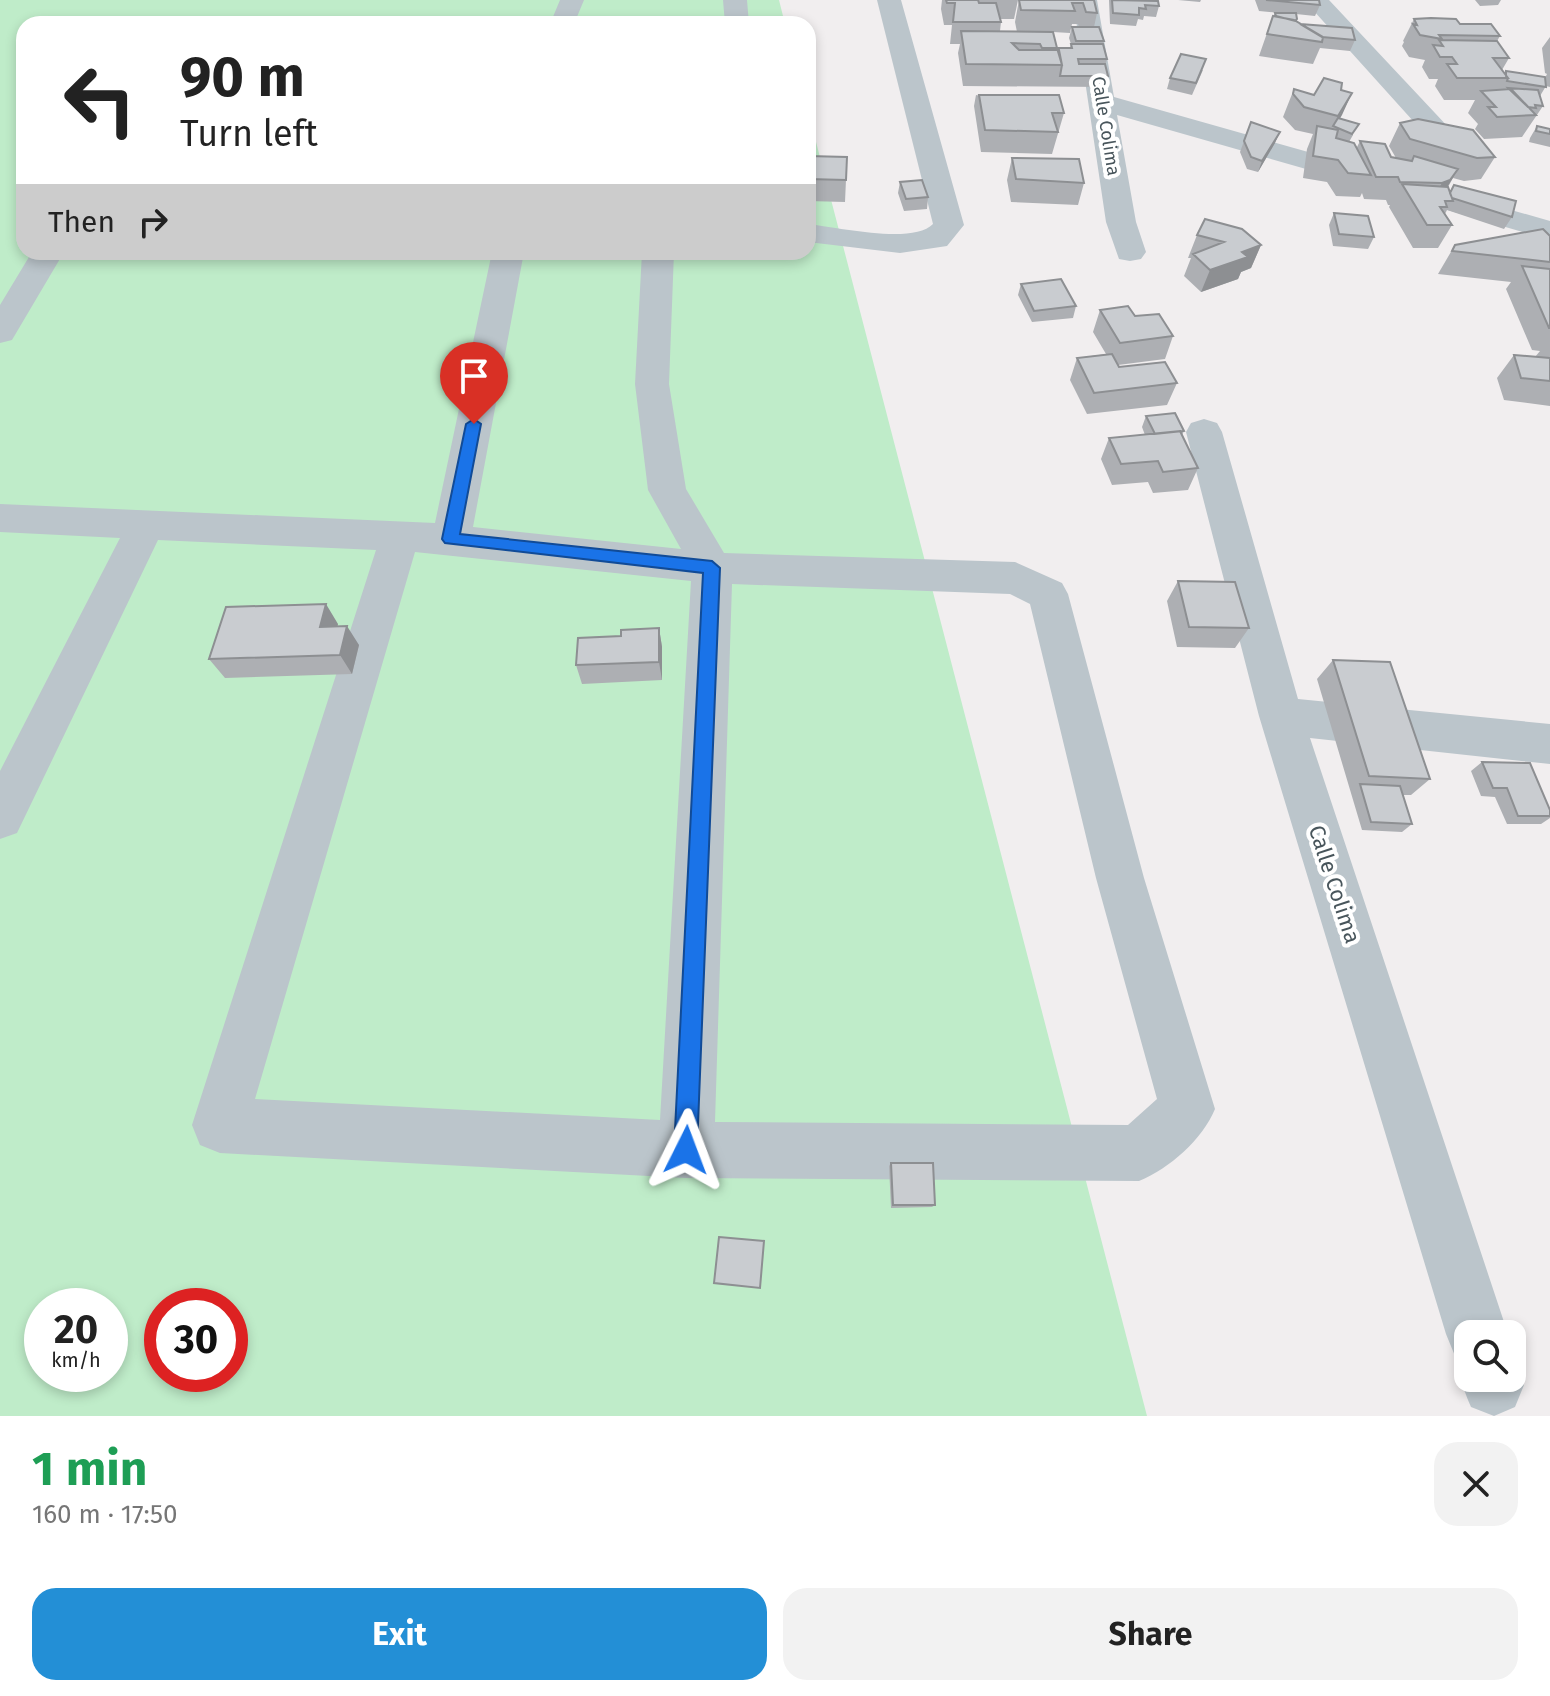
<!DOCTYPE html>
<meta charset="utf-8">
<style>
:root{--surface:#fff;--page:#f2f2f2;--text:#222;--muted:#767676;--accent:#238fd6}
body{margin:0;font-family:"Fira Sans",sans-serif;background:var(--page);color:var(--text);height:100vh;display:flex;flex-direction:column;font-size:30px;white-space:nowrap}
*{box-sizing:border-box;margin:0}
p{font-size:26px;color:var(--muted)}
.icon{flex:none;width:44px;height:44px;fill:none;stroke:currentColor;stroke-width:2;stroke-linecap:round;stroke-linejoin:round}
.map{position:relative;height:1416px;overflow:hidden}
.sheet{display:flex;flex-direction:column;background:var(--surface);flex:1}
.sheet>*{flex:none}
.top-card{position:absolute;left:16px;top:16px;width:800px;height:244px;border-radius:24px;box-shadow:0 4px 12px #0003;background:#fff;color:var(--text);overflow:hidden}
.fabs{position:absolute;left:1454px;top:1320px;display:grid;gap:16px}
.fabs a{display:grid;place-items:center;width:72px;height:72px;border-radius:16px;background:var(--surface);box-shadow:0 4px 12px #0003;font-size:40px}
.speed{position:absolute;left:24px;top:1288px;display:flex;gap:16px;font-size:40px;font-weight:700;text-align:center}
.speed>*{display:grid;place-content:center;width:104px;height:104px;border-radius:50%;background:var(--surface);box-shadow:0 4px 12px #0003;line-height:1}
.speed small{font-size:20px;font-weight:400}
.speed .limit{border:12px solid #d22;background:#fff;color:#111}
.pin{position:absolute;display:grid;place-items:center;width:68px;height:68px;color:#fff;margin:-82px -34px;border-radius:50% 50% 50% 0;rotate:-45deg;box-shadow:0 0 8px #0007}
.pin .icon{rotate:45deg}
.me{position:absolute;width:88px;margin:-44px;rotate:3deg;stroke-linejoin:round;filter:drop-shadow(0 0 6px #0008)}
.turn{display:flex;align-items:center;gap:28px;height:168px;padding:0 32px;font-size:36px}
.turn .icon{width:104px;height:104px;stroke-width:2.5}
.turn b{display:block;font-size:56px;line-height:68px}
.then{display:flex;align-items:center;height:76px;padding:0 32px;background:#0003;gap:16px;font-size:30px}
.round{display:grid;place-items:center;flex:none;width:84px;height:84px;border-radius:24px;background:var(--page)}
.summary{display:flex;align-items:center;justify-content:space-between;height:136px;padding:0 32px}
h1{font-size:48px;font-weight:700;line-height:60px;color:#1e9e55}
.cta{display:flex;gap:16px;margin-top:auto;padding:16px 32px}
.cta a{flex:1;height:92px;border-radius:24px;background:var(--accent);color:#fff;font-size:32px;font-weight:700;line-height:92px;text-align:center}
.cta a+a{background:var(--page);color:var(--text)}
.map>svg:first-child{display:block}
.green{fill:#bfecc9;fill-rule:evenodd}
.lines{fill:none;stroke-linecap:round;stroke-linejoin:round}
.minor{fill:#bbc5cb;fill-rule:evenodd}
.wall{fill:#adafb3;fill-rule:evenodd}
.shaded-wall{fill:#8d8f92}
.building{fill:#c9ccd0;stroke:#8d8f92;stroke-width:2}
.route{fill:#1a73e8;stroke:#114b97;stroke-width:2}
.labels{text-anchor:middle;stroke-width:8;stroke-linejoin:round;paint-order:stroke}
.far-street-label{font-size:18px;fill:#48555b;stroke:#fff}
.street-label{font-size:22px;fill:#48555b;stroke:#fff}
</style>
<div class="map">
<svg width="1550" height="1416" viewBox="0 0 1550 1416">
<rect width="100%" height="100%" fill="#f1eeef"/>
<path class="green" d="M0 0H779L785 24H24V252H808V111L1147 1416H0ZM42 1306H110V1374H42ZM162 1306H230V1374H162Z"/>
<g class="lines">
<path class="minor" d="M560 0H584L574 24H550Z
M723 0H747L749 24H725Z
M877 0H901L964 225 947 246 900 253 808 242V224C837 227 913 245 933 224Z
M1073 0H1097L1114 97 1372 170 1377 176 1372 182 1362 185 1117 115 1136 222 1146 252 1141 259 1130 261 1119 259 1106 222Z
M1304 0H1329L1480 161 1484 167 1480 173 1470 176 1460 173Z
M1455 194 1550 221V240L1444 209 1440 203 1444 197Z
M32 252H64L12 340 0 343V305Z
M492 252H524L473 527 681 549 648 490 635 384 642 252H674L669 384 686 489 724 553 1015 562 1062 583 1068 594 1144 878 1215 1109C1202 1140 1170 1168 1139 1181L686 1178 220 1153 200 1145 192 1125 376 550 158 540 17 833 0 839V771L120 538 0 532V504L435 523ZM415 552 691 581 660 1120 255 1099ZM732 584 1010 594 1030 604 1096 878 1157 1099 1128 1125 715 1122Z
M1204 419 1217 423 1222 432 1298 699 1550 724V764L1310 738 1508 1334H1468V1378H1512V1355L1524 1385 1515 1407 1494 1416 1471 1407C1463 1388 1459 1380 1467 1361L1455 1356 1446 1334 1259 716 1186 432 1191 423Z"/>
</g>
<path class="wall" d="M942 0H1018L1014 19H1000L1001 22 1000 31 1017 32 1015 22 1019 0H1094L1097 13 1094 27 1104 41 1103 45 1107 59 1105 66 1108 76 1105 87 963 86 958 53 960 44H950L952 25H944L941 9ZM1072 24H1078L1079 27H1072L1069 38 1071 44 1070 48H1057L1053 32 1070 33Z
M1109 0H1145L1159 6 1156 17 1144 16 1143 20 1138 19 1136 26 1110 24Z
M1178 0H1201L1200 2Z
M1255 0H1319L1320 5 1315 16 1296 14V21L1300 24 1355 40 1350 51 1320 48 1313 64 1259 56 1273 16 1275 13H1281L1259 11Z
M1475 0H1501L1498 5 1480 6Z
M1414 19 1460 24 1500 36 1497 41 1509 58 1502 70 1504 73 1506 71 1545 78 1547 74 1545 73 1542 48 1550 37V87L1546 86 1540 96 1543 106 1522 137 1484 139 1475 129 1478 124 1468 113 1475 100H1444L1435 86 1438 79H1429L1422 67 1425 60 1409 57 1402 46 1404 42 1403 41Z
M1203 70 1192 95 1167 89 1170 78Z
M1294 89 1314 95 1341 90 1340 118 1353 135 1349 142 1357 147 1360 141 1391 157 1396 158 1389 146 1400 123 1495 157 1481 179 1464 181 1453 178 1448 187 1450 192 1512 217 1504 229 1447 210 1445 214 1452 225 1438 248H1413L1389 207 1390 205H1388L1386 200 1364 199 1362 193 1360 197 1336 196 1327 182 1303 178 1307 149 1313 134 1295 130 1283 117Z
M976 95 1064 113 1052 154 981 152 974 106Z
M1251 122 1275 143 1258 172 1247 169 1240 152Z
M1537 126 1550 129V147L1529 142 1530 138Z
M808 156 847 157 845 202 808 201Z
M1012 158 1084 183 1078 205 1011 202 1007 180Z
M900 182 928 197 927 209 904 211 898 193Z
M1334 213 1374 237 1368 249 1333 246 1329 225Z
M1197 235 1261 245 1251 268 1241 272 1238 279 1201 292 1184 276 1191 258H1188Z
M1550 236V406L1504 400 1497 378 1514 355 1535 357 1540 351 1532 350 1506 289 1511 282 1438 274 1455 245Z
M1021 284 1076 306 1073 318 1032 322 1018 295Z
M1100 310 1135 316 1173 336 1165 359 1118 365 1119 367 1177 383 1167 405 1087 414 1070 380 1077 358 1106 354 1093 332Z
M1146 416 1184 431 1182 435 1198 468 1188 490 1153 493 1148 482 1112 485 1101 459 1109 438 1145 435 1142 427Z
M1178 581 1249 628 1235 648 1177 647 1167 601Z
M338 624 337 626 359 645 352 674 225 678 209 659Z
M659 628 662 647V680L582 684 576 665 621 636Z
M1333 660 1430 779 1411 795H1403L1412 824 1402 832 1362 830 1317 679Z
M1482 762 1550 810V818L1541 824H1507L1495 797 1481 796 1471 771Z
M891 1163 935 1205 932 1207 891 1208 889 1166Z"/>
<path class="shaded-wall" d="M1352 93 1342 115 1335 127 1333 126Z
M1280 132 1275 143 1258 172 1262 161Z
M1458 169 1445 191 1428 206 1442 183Z
M1261 245 1251 268 1241 272 1238 279 1201 292 1210 270 1242 252Z
M326 604 338 624 333 646 320 627Z
M347 626 359 645 352 674 340 655Z
M659 628 662 647V680L659 662Z"/>
<path class="building" d="M946 0H978L979 3H996L1001 22H953L955 3H947Z
M1019 0H1094L1097 13 1086 12 1083 3H1072L1075 11 1021 10Z
M1112 0 1158 1 1159 6 1145 5 1146 9 1139 8V15L1113 13Z
M1266 0H1319L1320 5Z
M1275 13H1296L1297 19 1295 21 1276 16Z
M1273 16 1294 20 1323 37 1322 42 1267 34Z
M1431 18 1456 19 1460 24H1491L1500 36 1439 35 1442 39 1420 35 1413 24 1417 25 1414 19Z
M1300 24 1352 28 1355 40 1322 37Z
M1072 27H1099L1104 41H1076Z
M961 31 1053 32 1057 48H1042L1040 44 1012 43 1019 50H1059L1062 65 966 64Z
M1439 40 1497 41 1509 58H1493L1508 78H1457L1447 64H1457L1452 57H1440L1433 45 1443 46Z
M1071 44H1103L1107 59H1078L1079 64H1105L1108 76H1060L1062 65 1057 48H1072Z
M1181 54 1206 59 1196 83 1170 78Z
M1506 71 1545 77 1546 87 1507 81 1508 78 1506 76Z
M1324 78 1342 83 1341 90 1352 93 1338 116 1304 107 1293 94 1294 89 1314 95Z
M1508 88 1538 90 1543 106 1535 105 1536 108 1528 107Z
M1511 89 1536 115 1497 117 1488 107H1496L1481 91Z
M979 95H1059L1064 113H1052L1058 132 985 130Z
M1338 118 1359 124 1352 134 1333 126Z
M1418 119 1473 130 1495 157 1477 158 1410 139 1400 123Z
M1251 122 1280 132 1262 161 1251 157 1244 141Z
M1317 126 1338 130 1336 138 1354 143 1371 175 1348 173 1338 160 1313 156Z
M1537 126 1550 129V134L1536 131Z
M1360 141 1385 144 1391 157 1412 161 1414 156 1458 169 1450 180 1442 183 1400 182 1398 177H1376Z
M808 156 847 157 846 180 808 179Z
M1012 158 1079 159 1084 183 1016 179Z
M922 180 928 197 906 199 900 182Z
M1402 184 1448 187 1453 201H1445L1447 207H1440L1452 225H1427Z
M1454 185 1516 201 1512 217 1452 198 1450 193Z
M1334 213 1368 216 1374 237 1339 234Z
M1205 219 1242 229 1261 245 1242 252 1248 257 1210 270 1193 254 1224 242 1197 235Z
M1543 229 1550 236V262L1452 251 1455 245Z
M1522 266 1550 269V328H1549Z
M1061 279 1076 306 1034 311 1021 284Z
M1128 306 1135 316 1159 314 1173 336 1120 343 1100 310Z
M1112 354 1119 367 1165 362 1177 383 1094 393 1077 358Z
M1514 355 1550 358V381L1521 378Z
M1175 413 1184 431 1155 434 1146 416Z
M1180 431 1198 468 1163 472 1158 461 1121 464 1109 438Z
M1178 581 1235 582 1249 628 1189 627Z
M326 604 320 627 347 626 340 655 209 659 226 607Z
M659 628V662L576 665 578 638 621 636V630Z
M1333 660 1390 662 1430 779 1369 776Z
M1482 762 1530 763 1550 810V816H1518L1507 788H1493Z
M1360 784 1400 786 1412 824 1371 822Z
M891 1163H933L935 1205H893Z
M719 1237 764 1241 760 1288 714 1283Z"/>
<path class="route" d="M474 419 481 424 460 534 712 561 720 568 697 1150 694 1158 686 1162 677 1158 674 1150 703 573 445 543 442 539 466 424Z"/>
<g class="labels">
<g class="far-street-label">
<text transform="translate(1106 126) rotate(81)" y="6">Calle Colima</text>
</g>
<g class="street-label">
<text transform="translate(1335 884) rotate(72)" y="8">Calle Colima</text>
</g>
</g>
</svg>
<div class="fabs">
<a><svg class="icon" aria-label="search" viewBox="0 0 24 24"><circle cx="10" cy="10" r="6"/><path d="M15 15l6 6"/></svg></a>
</div>
<div class="speed"><div>20<small>km/h</small></div><div class="limit">30</div></div>
<div class="pin" style="left:474px;top:424px;background:#d93025"><svg class="icon" aria-label="arrive" viewBox="0 0 24 24"><path d="M6 21V4h12l-3 4 3 4H6"/></svg></div>
<svg class="me" style="left:686px;top:1150px" viewBox="-20 -20 40 40"><path d="M0-17L14 15 0 8-14 15z" fill="#1a73e8" stroke="#fff" stroke-width="4"/></svg>
<div class="top-card">
<div class="turn"><svg class="icon" aria-label="left" viewBox="0 0 24 24"><path d="M17 20v-9H6M10 6l-5 5 5 5"/></svg><div><b>90 m</b>Turn left</div></div>
<div class="then">Then<svg class="icon" aria-label="right" viewBox="0 0 24 24"><path d="M7 20v-9h11M14 6l5 5-5 5"/></svg></div>
</div>
</div>
<section class="sheet">
<div class="summary"><div><h1>1 min</h1><p>160 m · 17:50</p></div><a class="round"><svg class="icon" aria-label="close" viewBox="0 0 24 24"><path d="M6 6l12 12M18 6L6 18"/></svg></a></div>
<div class="cta"><a>Exit</a><a>Share</a></div>
</section>
